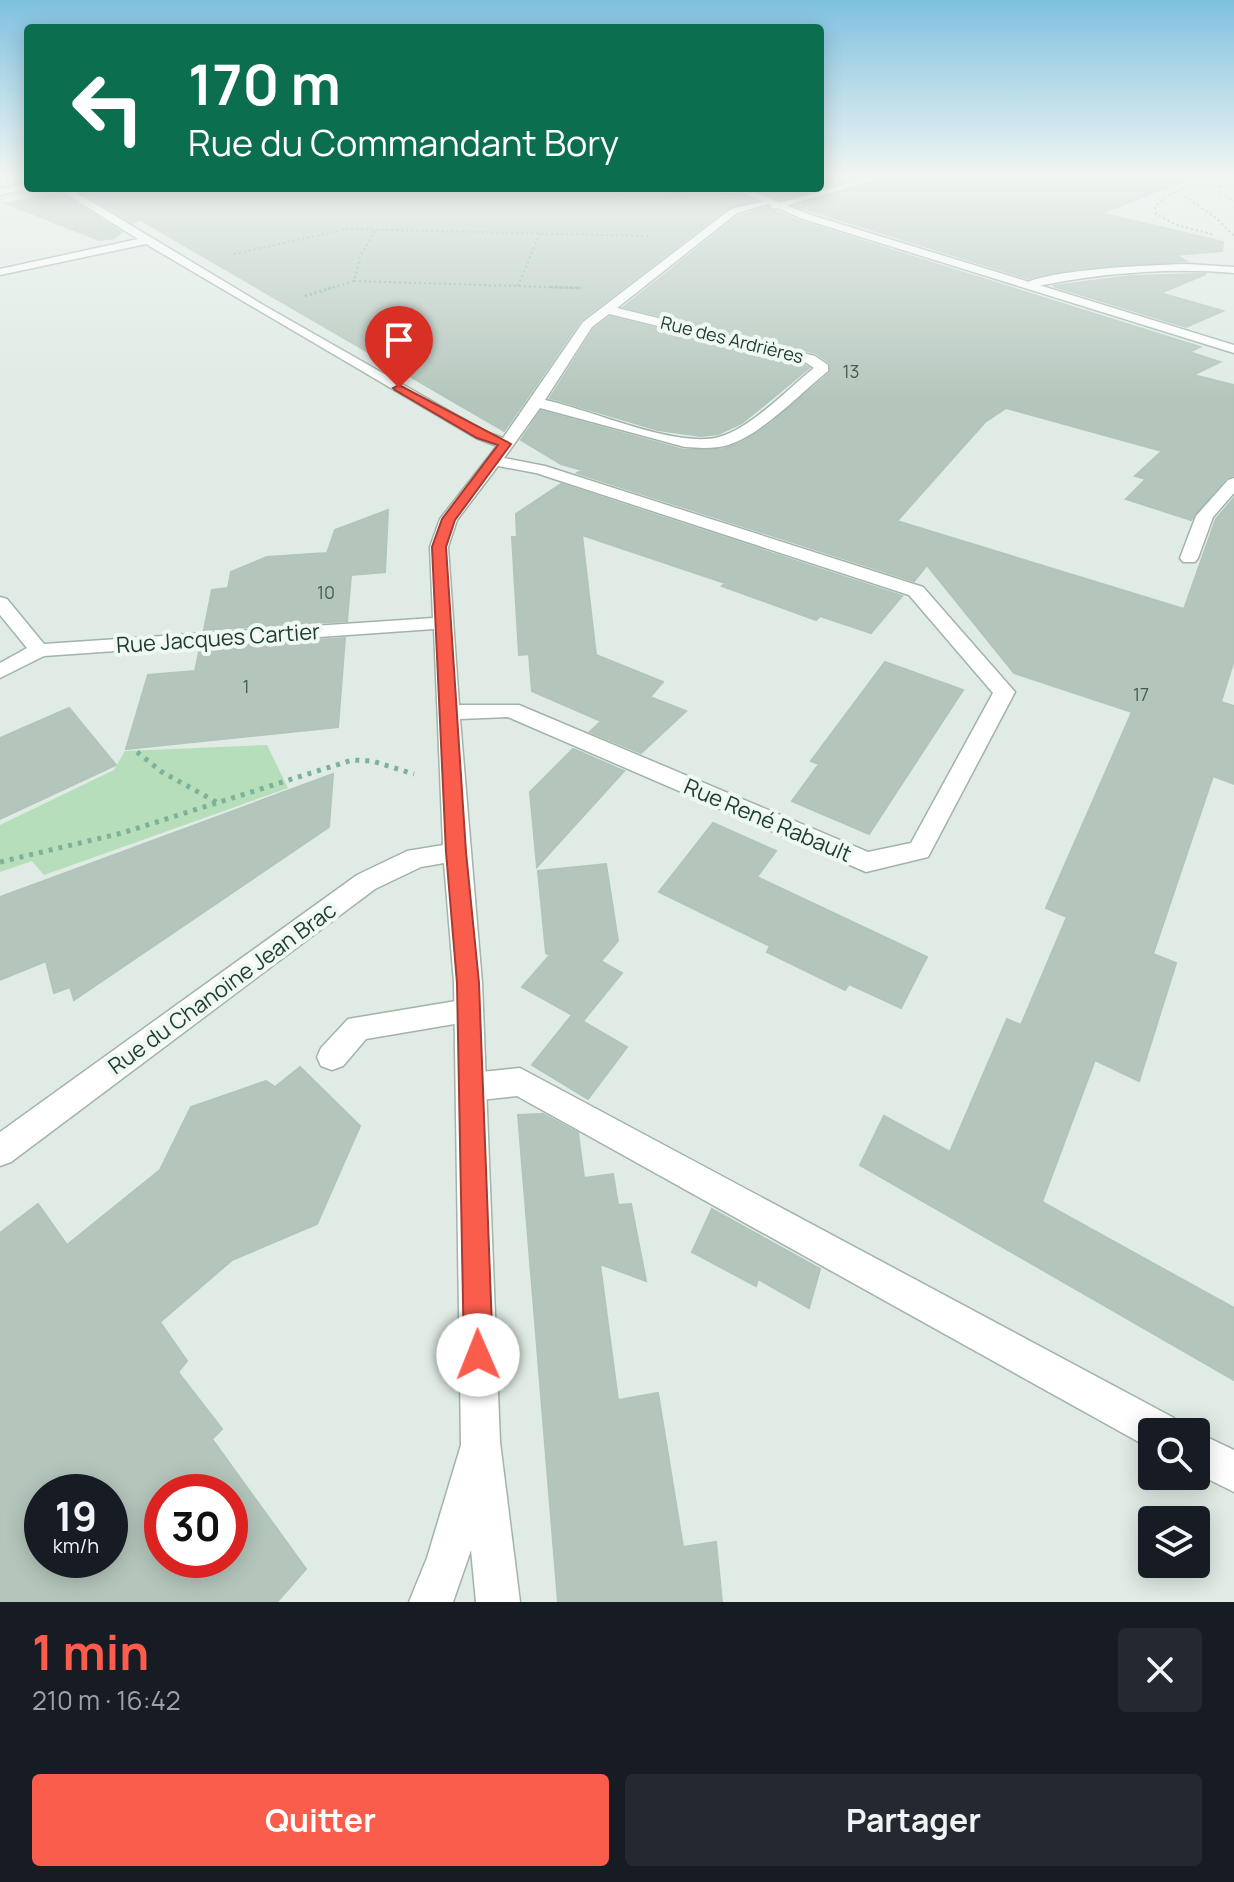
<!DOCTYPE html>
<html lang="fr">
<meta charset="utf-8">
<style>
:root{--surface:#171b24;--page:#242831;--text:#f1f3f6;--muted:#9ea1a6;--accent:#fb5d4d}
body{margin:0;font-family:Manrope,sans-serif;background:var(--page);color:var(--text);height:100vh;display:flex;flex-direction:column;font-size:30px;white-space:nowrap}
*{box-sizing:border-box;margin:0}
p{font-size:26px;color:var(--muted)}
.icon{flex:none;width:44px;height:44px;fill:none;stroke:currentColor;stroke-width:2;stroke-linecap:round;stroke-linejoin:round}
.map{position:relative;height:1602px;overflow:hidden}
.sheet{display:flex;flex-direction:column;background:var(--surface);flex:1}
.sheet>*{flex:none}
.top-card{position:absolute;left:24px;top:24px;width:800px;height:168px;border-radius:8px;box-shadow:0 4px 20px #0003;background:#0b6e4f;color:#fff;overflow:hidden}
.tools{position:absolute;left:1138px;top:1418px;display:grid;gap:16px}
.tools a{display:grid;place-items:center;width:72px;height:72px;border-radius:8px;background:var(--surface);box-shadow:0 4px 20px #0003;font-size:40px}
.speed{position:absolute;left:24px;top:1474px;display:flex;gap:16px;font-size:40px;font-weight:700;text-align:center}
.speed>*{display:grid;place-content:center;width:104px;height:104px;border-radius:50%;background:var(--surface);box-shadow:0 4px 20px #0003;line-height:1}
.speed small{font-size:20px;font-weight:400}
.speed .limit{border:12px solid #d22;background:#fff;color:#111}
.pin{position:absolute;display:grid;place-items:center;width:68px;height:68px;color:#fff;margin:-82px -34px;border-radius:50% 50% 50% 0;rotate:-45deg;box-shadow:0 0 8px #0007}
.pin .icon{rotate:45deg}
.me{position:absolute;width:88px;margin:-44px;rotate:359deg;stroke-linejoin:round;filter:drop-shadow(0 0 6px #0008)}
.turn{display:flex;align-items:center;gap:28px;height:168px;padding:0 32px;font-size:36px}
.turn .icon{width:104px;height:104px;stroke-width:2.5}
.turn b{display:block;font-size:56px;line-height:68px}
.round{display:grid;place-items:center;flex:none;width:84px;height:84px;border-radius:8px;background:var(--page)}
.head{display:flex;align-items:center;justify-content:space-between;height:136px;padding:0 32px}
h1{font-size:48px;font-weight:700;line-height:60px;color:var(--accent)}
.action{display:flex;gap:16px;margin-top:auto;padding:16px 32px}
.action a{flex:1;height:92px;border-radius:8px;background:var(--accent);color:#fff;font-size:32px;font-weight:700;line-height:92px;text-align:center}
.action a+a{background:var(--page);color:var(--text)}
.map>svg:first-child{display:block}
.green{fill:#b6deba}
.building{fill:#b4c6bc;stroke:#b1c5ba;stroke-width:2;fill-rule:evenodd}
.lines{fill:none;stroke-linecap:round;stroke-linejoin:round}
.service-casing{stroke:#a2b3aa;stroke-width:3}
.minor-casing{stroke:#a2b3aa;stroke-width:3}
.tertiary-casing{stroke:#a2b3aa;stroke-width:3}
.path-far2{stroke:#7db199;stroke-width:2;stroke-dasharray:2 3;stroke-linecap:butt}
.path-far1{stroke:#7db199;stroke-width:3;stroke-dasharray:2 3;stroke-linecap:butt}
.path{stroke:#7db199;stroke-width:5;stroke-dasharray:4 6;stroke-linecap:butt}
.service{fill:#fff;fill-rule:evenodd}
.minor{fill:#fff;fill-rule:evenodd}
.tertiary{fill:#fff;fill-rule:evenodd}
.route{fill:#fb5d4d;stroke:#a33c32;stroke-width:2}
.labels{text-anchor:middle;stroke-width:8;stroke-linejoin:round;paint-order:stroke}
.far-street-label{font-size:18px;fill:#1f3c30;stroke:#eff8f2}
.number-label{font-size:18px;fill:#445e53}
.street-label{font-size:22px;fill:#1f3c30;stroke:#eff8f2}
</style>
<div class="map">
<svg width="1234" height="1602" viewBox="0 0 1234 1602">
<rect width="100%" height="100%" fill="#dfebe4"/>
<path class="green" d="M267 745 288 788 44 875 32 861 0 872V825L114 770 125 751Z"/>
<path class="building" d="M820 176H863L781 200 753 188H820Z
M893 176H1186L1187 180 1101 213 1223 242 1222 251 1175 255 1186 261 1076 269 1029 279 796 206Z
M84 188H534L613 191 619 194 740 195 753 201 729 207 581 320 504 431 139 219 133 223 78 190Z
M60 193 121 232 114 238 99 240 6 203Z
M767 208 802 222 1200 347 1189 352 1220 362 1193 375 1234 385V475L1226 478 1191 520 1126 499 1146 479 1135 476 1162 451 1006 408 985 422 897 521 1184 609 1216 519 1234 498V660L1221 702 1234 706V784L1213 776 1153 954 1176 963 1139 1081 1095 1060 1042 1202 1234 1308V1380L860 1165 884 1116 950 1152 1007 1019 1021 1025 1067 917 1046 908 1132 712 1014 673 927 565 914 581 577 473 582 470 561 464 521 440 541 411 684 450 723 449 742 442 769 425 830 373V363L816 353 624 307 738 216Z
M1206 274 1160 293 1223 311 1186 327 1053 286 1130 276Z
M610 317 804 365 809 368 742 423 718 434 701 436 658 430 550 398 594 329Z
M561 484 902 596 871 633 820 616 816 620 722 586 725 583 582 535 596 655 663 682 650 697 686 711 641 753 590 732 601 721 532 691 529 654 519 655 512 537H517L516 514Z
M388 510 385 572 351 575 347 621 204 630 212 590 228 588 231 572 267 557 327 553 335 530Z
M345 638 338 727 126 749 148 675 195 671 200 648Z
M885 662 963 690 869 834 792 801 819 764 811 761Z
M69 708 116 765 0 819V738Z
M573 749 624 771 537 867 530 792Z
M333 774 329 827 74 1000 70 987 54 993 46 961 0 980V897Z
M713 823 776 851 757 877 927 957 901 1008 849 984 845 990 767 952 770 946 659 892Z
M606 864 618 941 601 961 622 973 583 1021 522 987 550 955 546 953 538 871Z
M572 1015 627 1047 588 1099 532 1065Z
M300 1067 360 1126 317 1224 232 1260 160 1322 187 1361 178 1372 222 1429 212 1439 306 1569 277 1602H0V1233L38 1204 67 1245 160 1170 191 1107 266 1081 275 1087ZM42 1492H110V1560H42ZM162 1492H230V1560H162Z
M543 1114 578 1133 584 1178 613 1174 618 1205 631 1204 646 1281 600 1264 618 1400 658 1393 683 1547 716 1542 722 1602H558L518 1115Z
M712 1209 820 1269 809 1308 758 1279 756 1286 692 1252Z"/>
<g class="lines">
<g class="service-casing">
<path id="service" d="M468 999 478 1002 483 1011 478 1020 366 1039 343 1066 332 1070 321 1066 317 1057 321 1048 348 1019Z
M520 1068 1174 1418 1180 1432H1152V1448L1146 1446 517 1096 472 1101 461 1097 457 1087 461 1077 472 1073Z
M1196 1432 1234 1450V1492L1196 1473Z"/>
</g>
<g class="minor-casing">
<path id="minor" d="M875 176H890L774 209 769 206Z
M28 183V188H31L0 195V189Z
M57 188H69L265 306 486 432 503 438 583 322 731 209 768 200V204L737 213 617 308 815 356 828 365V371C801 393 761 435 728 445 714 449 700 448 685 447L540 408 504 458 545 466 923 587 1015 692 928 857 866 872 508 717 460 719 482 983 500 1442 520 1602H476L471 1550 453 1602H409L427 1558 461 1445 454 983 444 863 421 867 375 889 11 1162 0 1166V1132L357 875 407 851 443 845 434 629 44 656 0 678V663L27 648 0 615V597L7 599 44 644 433 618 430 547 440 519 497 446 476 438 146 244 0 275V269L138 239ZM609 314 805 362 814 368C789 388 750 429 719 437 677 449 589 409 545 400L592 327ZM498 466 536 473 909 595 993 693 911 843 868 852 519 705H459L448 547 457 520Z
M614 188H740L742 190 737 193 619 191Z
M1187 264 1234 267V273C1165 267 1095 274 1028 288L1022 285C1047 269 1153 265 1187 264Z
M1234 478V493L1213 517 1198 558 1195 562H1183L1180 558 1196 516 1228 480Z"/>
</g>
<g class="tertiary-casing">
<path id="tertiary" d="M731 188H744L811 215 1234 345V353L803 219Z"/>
</g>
<path class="path-far2" d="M1211 176 1168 195 1155 207 1156 214 1177 225 1215 235
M1214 176 1223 182 1218 193 1234 200
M1177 191 1216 218 1234 236
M234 254 346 229 649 236
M354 281 581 288
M518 286 540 233
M328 289 354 281 360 257 375 231"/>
<path class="path-far1" d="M551 287 581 288
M305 296 334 287"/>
<path class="path" d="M137 752 162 772 218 803
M0 862 122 833 352 760 372 761 414 774"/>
<use href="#service" class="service"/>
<use href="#minor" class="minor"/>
<use href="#tertiary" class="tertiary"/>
</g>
<linearGradient id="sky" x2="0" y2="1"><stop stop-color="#7fc1e0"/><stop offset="0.44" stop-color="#f1f6f3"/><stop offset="1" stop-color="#f1f6f3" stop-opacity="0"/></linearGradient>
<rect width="1234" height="400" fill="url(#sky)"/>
<path class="route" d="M399 385 511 444 455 520 446 547 466 852 479 983 493 1355 488 1365 478 1369 468 1365 464 1355 457 983 446 852 432 547 442 519 498 445 477 438 395 390 393 388Z"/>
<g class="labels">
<g class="far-street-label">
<text transform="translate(732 340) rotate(14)" y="6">Rue des Ardrières</text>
</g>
<g class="number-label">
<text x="851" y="378">13</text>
<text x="326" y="599">10</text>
<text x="246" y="693">1</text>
<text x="1141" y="701">17</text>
</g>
<g class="street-label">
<text transform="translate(218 638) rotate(-4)" y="8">Rue Jacques Cartier</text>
<text transform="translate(768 820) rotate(23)" y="8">Rue René Rabault</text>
<text transform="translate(222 988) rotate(-36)" y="8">Rue du Chanoine Jean Brac</text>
</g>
</g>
</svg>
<div class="tools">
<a><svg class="icon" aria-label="search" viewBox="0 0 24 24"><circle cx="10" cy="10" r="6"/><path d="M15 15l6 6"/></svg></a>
<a><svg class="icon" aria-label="layers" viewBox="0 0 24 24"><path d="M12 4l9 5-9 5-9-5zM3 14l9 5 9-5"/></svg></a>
</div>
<div class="speed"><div>19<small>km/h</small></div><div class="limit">30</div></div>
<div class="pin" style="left:399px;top:388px;background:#d93025"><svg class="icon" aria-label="arrive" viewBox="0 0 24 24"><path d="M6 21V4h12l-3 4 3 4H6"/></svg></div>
<svg class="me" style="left:478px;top:1355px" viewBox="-20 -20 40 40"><circle r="19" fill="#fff"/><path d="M0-13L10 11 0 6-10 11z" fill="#fb5d4d"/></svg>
<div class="top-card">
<div class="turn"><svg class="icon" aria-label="left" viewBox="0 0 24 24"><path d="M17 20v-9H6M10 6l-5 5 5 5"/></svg><div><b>170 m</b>Rue du Commandant Bory</div></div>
</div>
</div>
<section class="sheet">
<div class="head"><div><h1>1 min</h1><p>210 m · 16:42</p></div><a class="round"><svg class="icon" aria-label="close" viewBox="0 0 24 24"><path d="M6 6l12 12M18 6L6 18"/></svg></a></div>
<div class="action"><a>Quitter</a><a>Partager</a></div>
</section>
